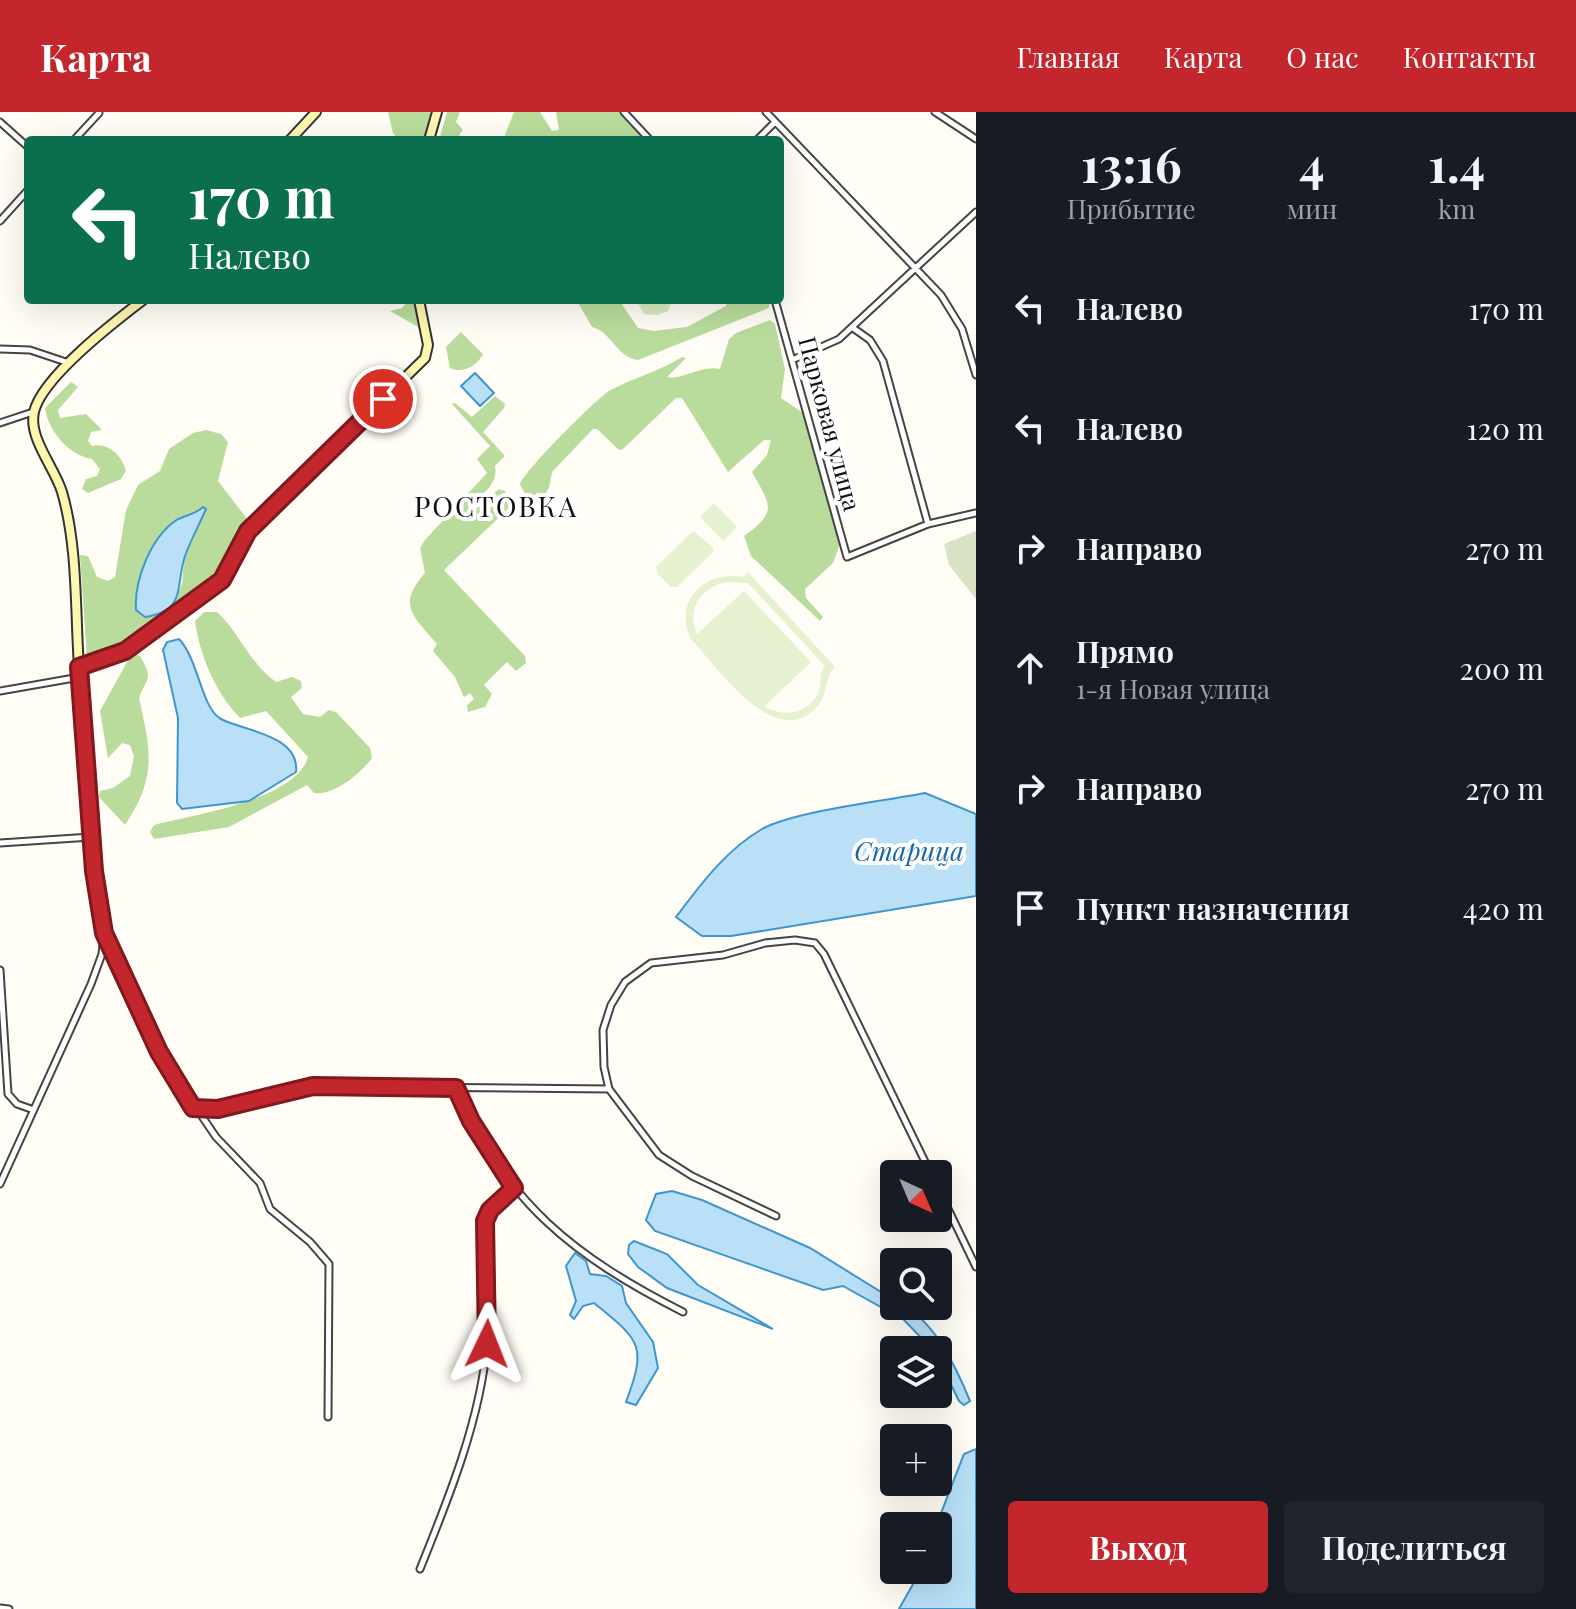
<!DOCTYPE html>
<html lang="ru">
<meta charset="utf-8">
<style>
:root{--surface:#171b24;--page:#20242c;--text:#f1f3f6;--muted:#9ea1a6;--accent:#c4262e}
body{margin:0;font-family:"Playfair Display",serif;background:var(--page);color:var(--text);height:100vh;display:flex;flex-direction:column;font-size:30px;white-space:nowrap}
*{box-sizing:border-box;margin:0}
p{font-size:26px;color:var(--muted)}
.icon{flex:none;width:44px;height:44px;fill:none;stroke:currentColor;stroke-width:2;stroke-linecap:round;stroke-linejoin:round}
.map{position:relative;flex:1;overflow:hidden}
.details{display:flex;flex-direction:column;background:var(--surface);width:600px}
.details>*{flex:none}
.top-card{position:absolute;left:24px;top:24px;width:760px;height:168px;border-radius:8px;box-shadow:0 8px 32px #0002;background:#0b6e4f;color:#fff;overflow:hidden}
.needle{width:52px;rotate:136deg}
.controls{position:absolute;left:880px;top:1048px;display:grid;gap:16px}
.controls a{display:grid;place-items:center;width:72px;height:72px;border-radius:8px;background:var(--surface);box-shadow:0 8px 32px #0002;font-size:40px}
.pin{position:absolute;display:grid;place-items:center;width:68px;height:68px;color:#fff;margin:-34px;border:4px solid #fff;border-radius:50%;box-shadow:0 2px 8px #0007}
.me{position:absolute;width:88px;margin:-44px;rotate:2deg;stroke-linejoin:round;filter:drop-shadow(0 0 6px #0008)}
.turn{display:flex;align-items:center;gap:28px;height:168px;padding:0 32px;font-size:36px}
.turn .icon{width:104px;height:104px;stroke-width:2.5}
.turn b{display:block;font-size:56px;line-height:68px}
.eta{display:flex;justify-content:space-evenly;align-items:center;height:136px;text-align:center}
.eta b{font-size:48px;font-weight:700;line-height:56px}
.cta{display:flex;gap:16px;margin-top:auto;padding:16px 32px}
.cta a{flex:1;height:92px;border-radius:8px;background:var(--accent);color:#fff;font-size:32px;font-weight:700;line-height:92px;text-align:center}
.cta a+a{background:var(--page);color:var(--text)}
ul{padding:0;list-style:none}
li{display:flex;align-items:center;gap:24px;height:120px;padding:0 32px}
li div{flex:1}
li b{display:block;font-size:30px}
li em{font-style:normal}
header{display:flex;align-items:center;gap:48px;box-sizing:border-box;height:112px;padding:0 40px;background:var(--accent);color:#fff}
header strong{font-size:38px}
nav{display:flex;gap:44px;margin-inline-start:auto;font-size:28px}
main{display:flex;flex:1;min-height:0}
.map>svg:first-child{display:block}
.green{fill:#d5ebbd}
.forest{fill:#b9dc9c;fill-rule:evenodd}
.cemetery{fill:#d9e3c4}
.pitch{fill:#e6f2cf;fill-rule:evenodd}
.water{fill:#b9e0f7;stroke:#3f96cf;stroke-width:2}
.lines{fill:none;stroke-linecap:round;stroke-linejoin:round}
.street-casing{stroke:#444;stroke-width:9}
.secondary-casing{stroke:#333;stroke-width:12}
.street{stroke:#fff;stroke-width:5}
.secondary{stroke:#fff6b0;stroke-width:8}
.route-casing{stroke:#7f191e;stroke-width:20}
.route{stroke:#c4262e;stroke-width:14}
.labels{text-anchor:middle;stroke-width:8;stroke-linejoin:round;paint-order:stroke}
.street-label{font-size:24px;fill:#111;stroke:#fff}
.water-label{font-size:26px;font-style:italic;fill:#1768a6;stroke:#fff}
.quarter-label{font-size:28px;letter-spacing:2px;fill:#111;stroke:#fff}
</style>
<header>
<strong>Карта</strong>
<nav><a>Главная</a><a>Карта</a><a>О нас</a><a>Контакты</a></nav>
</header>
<main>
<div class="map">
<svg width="976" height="1497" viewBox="0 0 976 1497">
<rect width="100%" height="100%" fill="#fffdf5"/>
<path class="green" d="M636 188H669L671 190 668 199 657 203 644 202Z"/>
<path class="forest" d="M388 0H431L423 28H399L393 21Z
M447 0H460L456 10 463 18 456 28H439Z
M514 0H540L552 19 559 18 556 0H621L647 28H503Z
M409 188H415L420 216 390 199 402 196Z
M555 188H619L638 216 654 219 687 215 726 194 728 188 770 189 769 196 638 248C616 245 611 219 592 215L577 189Z
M770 208 775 212 785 257 781 286 806 303 841 429 833 451 805 477 806 486 823 505 820 509 751 444 744 424C779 399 770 393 752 360L767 343 771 328H764L728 360 682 286H676L623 337 619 338 597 317H593L552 360 549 376 543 385 527 386 520 372C526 357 595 288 609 279 632 266 659 260 682 245L686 246 667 265C682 269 699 253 720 257L729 227 736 221Z
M461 220 483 242C477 254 463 262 450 256L446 235Z
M71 270 78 275 58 298 60 306 86 302 102 318 91 320 88 329 92 334C108 330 122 343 126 359L121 367 88 381 82 377 86 367 97 364 100 357 92 347C68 343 48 318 45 296Z
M495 284 505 292 504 296 483 320 505 344 495 354C499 376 477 383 467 400L470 402 499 377 505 379 511 394 444 458 525 544 526 551 516 559 507 550 484 573 492 582 485 595 468 600 467 593 474 587 470 581 464 585 455 565 433 539 437 532C414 505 396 493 425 461L420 436 425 428 487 361 477 347 490 334 452 292 455 291 472 305Z
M206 318 221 322 228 330 218 369 248 408 217 467 139 524 92 547 87 545 80 443 88 444 97 465 108 469 115 465 126 398 138 373 160 359 169 337 193 321ZM206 398 184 448 182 472 174 491 149 442 176 409Z
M204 500H217C240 521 249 551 276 570L292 565 301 569 302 576 291 585 303 602 320 605 329 598 336 600 370 636 372 646C361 661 334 684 314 681L307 673 229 715 154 727 150 720 154 713C192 703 296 688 308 645L266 599 240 606C215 580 200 544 195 509Z
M132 541 140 544C154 568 147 564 139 586 151 639 157 665 125 713L99 685 100 679 113 676 130 664 134 644 130 633 122 631 108 646 100 599Z"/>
<path class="cemetery" d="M976 419V487L949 453 944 432Z"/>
<path class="pitch" d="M714 391 737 415 723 429 700 405Z
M693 419 713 435V440L677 475H671L657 461 656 455Z
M748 460 835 555C823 567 829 584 815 597 772 638 717 554 690 526 674 488 705 458 743 465ZM726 470 748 471 825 554C818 562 822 569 819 578 812 601 782 607 765 594L811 550 744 479 697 522C686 497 701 476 726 470Z"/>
<path class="water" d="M475 261 494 281 480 294 461 274Z
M203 395 206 397C199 413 191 428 185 444 175 474 187 499 145 505L136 498C134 469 150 427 175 409 184 403 195 403 203 395Z
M179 527C199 548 201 596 221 607 244 619 300 623 296 660L249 689 182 697 177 691 178 606 163 538 167 530Z
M925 681 976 702V784L731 824H702L676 805C701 772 726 738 762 717 795 699 885 689 925 681Z
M672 1079 702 1088 810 1136 894 1188V1194C929 1194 959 1262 970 1289L964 1293 959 1289 938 1246V1238H933L904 1208 843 1174 823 1178 655 1119 646 1108 656 1082Z
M634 1129 667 1142 698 1173 773 1217 667 1176 638 1155 628 1142 629 1133Z
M575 1141 586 1149 590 1162 606 1164 622 1174 626 1191 653 1230 658 1256 636 1293 626 1290C648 1232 639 1228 594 1191L583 1194 574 1207 570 1203 576 1189 566 1154Z
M976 1337V1497H899L921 1458H938L936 1414 964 1342Z"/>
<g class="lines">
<g class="street-casing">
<path id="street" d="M624 0 650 28
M766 0 941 183 962 217 976 263
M935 0 976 27
M0 10 28 35
M74 28 99 1
M757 28 775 10
M0 109 28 78
M775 188 847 445 928 412 976 401
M853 216 870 228 883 249 928 412
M0 237 30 238 69 251
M792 248 839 227 976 100
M0 311 33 300
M79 555 94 759 104 821 159 940 193 996 218 997 313 974 609 977
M0 579 80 565
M0 731 91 725
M0 858 8 982 17 992 31 997
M456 976C505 1091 575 1145 683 1200
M199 1000 216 1025 260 1071 270 1097 310 1130 329 1152 328 1305
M0 1072 91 872 102 842 104 822
M938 1076 976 1155
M776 1104 692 1064 659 1043 609 977 604 955 603 918 611 893 625 870 651 851 723 843 765 831 795 828 815 831 824 842 931 1062
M420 1457C448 1388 482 1304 487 1229 489 1206 480 1114 488 1102 493 1091 505 1084 514 1076
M0 1496 9 1497"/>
</g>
<g class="secondary-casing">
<path id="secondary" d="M290 28 316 0
M429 28 437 0
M143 188C114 210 42 265 34 300 28 326 55 356 62 380 78 435 75 498 79 555L125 539 222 468 248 419 425 246 428 233 419 188"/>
</g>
<use href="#street" class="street"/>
<use href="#secondary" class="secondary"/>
</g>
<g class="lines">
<g class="route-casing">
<path id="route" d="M383 287 248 419 222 468 125 539 79 555 94 759 104 821 159 940 193 996 218 997 313 974 456 976 471 1009 514 1076 490 1098 485 1109 487 1232"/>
</g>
<use href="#route" class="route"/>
</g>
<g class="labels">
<g class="street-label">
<text transform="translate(829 312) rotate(75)" y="8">Парковая улица</text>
</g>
<g class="water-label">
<text x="909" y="749">Старица</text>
</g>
<g class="quarter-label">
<text x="496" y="405">РОСТОВКА</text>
</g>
</g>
</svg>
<div class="controls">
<a><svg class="needle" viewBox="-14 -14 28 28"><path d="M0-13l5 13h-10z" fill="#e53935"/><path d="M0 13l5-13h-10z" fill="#9ea1a6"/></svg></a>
<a><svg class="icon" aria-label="search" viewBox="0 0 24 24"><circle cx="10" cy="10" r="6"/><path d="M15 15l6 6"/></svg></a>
<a><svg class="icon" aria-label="layers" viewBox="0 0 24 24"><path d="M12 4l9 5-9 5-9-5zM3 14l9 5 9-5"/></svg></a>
<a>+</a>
<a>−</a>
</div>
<div class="pin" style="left:383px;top:287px;background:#d93025"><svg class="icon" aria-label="arrive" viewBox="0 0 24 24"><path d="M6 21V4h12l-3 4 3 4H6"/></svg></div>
<svg class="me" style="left:487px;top:1232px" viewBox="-20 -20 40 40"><path d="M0-17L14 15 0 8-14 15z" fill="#c4262e" stroke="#fff" stroke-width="4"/></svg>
<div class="top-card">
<div class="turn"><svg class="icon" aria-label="left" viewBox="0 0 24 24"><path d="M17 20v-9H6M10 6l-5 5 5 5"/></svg><div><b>170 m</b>Налево</div></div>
</div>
</div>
<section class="details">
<div class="eta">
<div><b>13:16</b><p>Прибытие</p></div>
<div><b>4</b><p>мин</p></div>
<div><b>1.4</b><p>km</p></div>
</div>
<ul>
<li><svg class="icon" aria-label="left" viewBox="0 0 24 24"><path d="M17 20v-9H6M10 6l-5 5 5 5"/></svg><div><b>Налево</b></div><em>170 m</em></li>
<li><svg class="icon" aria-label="left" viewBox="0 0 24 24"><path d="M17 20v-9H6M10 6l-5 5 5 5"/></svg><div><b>Налево</b></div><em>120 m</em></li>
<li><svg class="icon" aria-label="right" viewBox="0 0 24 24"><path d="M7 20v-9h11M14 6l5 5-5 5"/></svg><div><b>Направо</b></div><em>270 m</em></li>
<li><svg class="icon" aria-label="ahead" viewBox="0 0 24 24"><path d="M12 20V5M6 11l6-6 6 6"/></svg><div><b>Прямо</b><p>1-я Новая улица</p></div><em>200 m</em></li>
<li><svg class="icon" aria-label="right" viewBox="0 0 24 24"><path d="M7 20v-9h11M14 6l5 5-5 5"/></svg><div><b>Направо</b></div><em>270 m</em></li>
<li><svg class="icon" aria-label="arrive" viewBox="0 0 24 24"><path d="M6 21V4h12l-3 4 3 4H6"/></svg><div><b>Пункт назначения</b></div><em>420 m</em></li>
</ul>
<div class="cta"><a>Выход</a><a>Поделиться</a></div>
</section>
</main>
